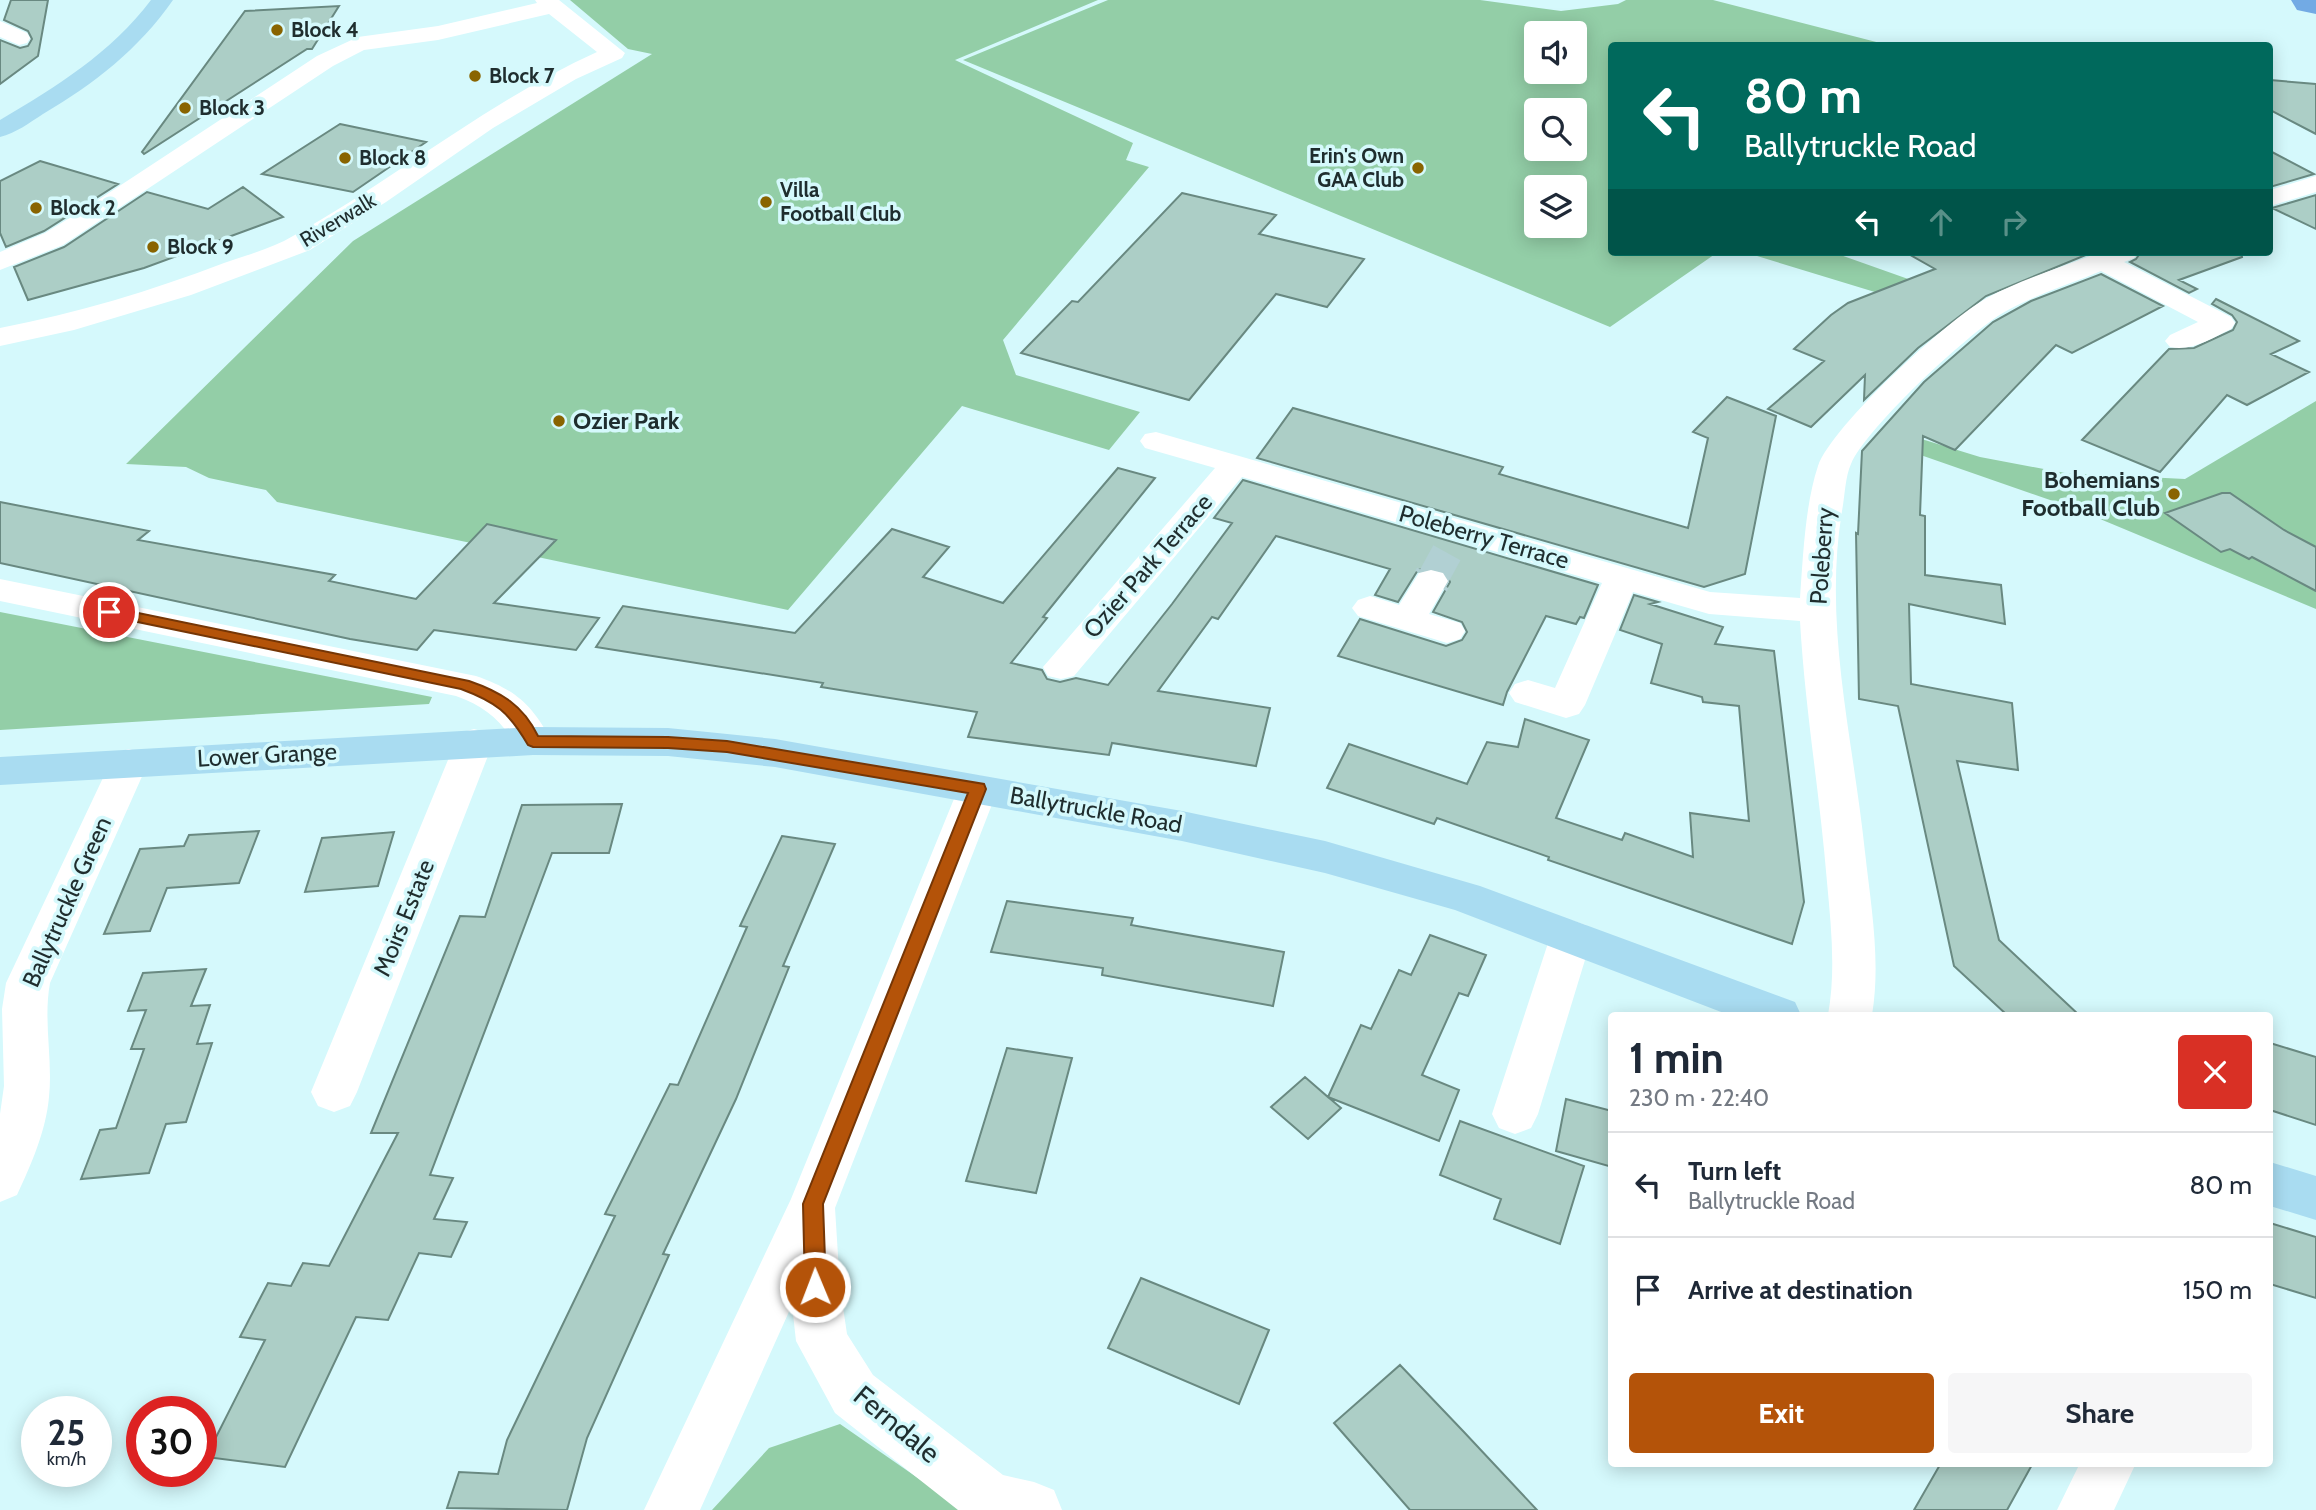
<!DOCTYPE html>
<meta charset="utf-8">
<style>
:root{--surface:#fff;--page:#f6f6f7;--text:#1f2937;--muted:#747a83;--line:#e0e1e3;--accent:#b45309}
body{margin:0;font-family:Cabin,sans-serif;background:var(--page);color:var(--text);height:100vh;display:flex;flex-direction:column;font-size:26px;white-space:nowrap}
*{box-sizing:border-box;margin:0}
p{font-size:23px;color:var(--muted)}
.icon{flex:none;width:38px;height:38px;fill:none;stroke:currentColor;stroke-width:2;stroke-linecap:round;stroke-linejoin:round}
.map{position:relative;flex:1;overflow:hidden}
.sheet{position:absolute;left:1608px;top:1012px;width:665px;height:455px;display:flex;flex-direction:column;background:var(--surface);border-radius:7px;box-shadow:0 4px 18px #0003}
.sheet>*{flex:none}
.banner{position:absolute;left:1608px;top:42px;width:665px;height:214px;border-radius:7px;box-shadow:0 4px 18px #0003;background:#00695c;color:#fff;overflow:hidden}
.controls{position:absolute;left:1524px;top:21px;display:grid;gap:14px}
.controls a{display:grid;place-items:center;width:63px;height:63px;border-radius:7px;background:var(--surface);box-shadow:0 4px 18px #0003;font-size:35px}
.speed{position:absolute;left:21px;top:1396px;display:flex;gap:14px;font-size:35px;font-weight:700;text-align:center}
.speed>*{display:grid;place-content:center;width:91px;height:91px;border-radius:50%;background:var(--surface);box-shadow:0 4px 18px #0003;line-height:1}
.speed small{font-size:18px;font-weight:400}
.speed .limit{border:10px solid #d22;background:#fff;color:#111}
.pin{position:absolute;display:grid;place-items:center;width:60px;height:60px;color:#fff;margin:-30px;border:4px solid #fff;border-radius:50%;box-shadow:0 2px 7px #0007}
.me{position:absolute;width:77px;margin:-38px;rotate:359deg;stroke-linejoin:round;filter:drop-shadow(0 0 5px #0008)}
.turn{display:flex;align-items:center;gap:24px;height:147px;padding:0 21px;font-size:32px}
.turn .icon{width:91px;height:91px;stroke-width:2.5}
.turn b{display:block;font-size:49px;line-height:60px}
.lanes{display:flex;align-items:center;height:66px;padding:0 21px;background:#0003;justify-content:center;gap:35px;direction:ltr}
.lanes .off{opacity:.35}
.round{display:grid;place-items:center;flex:none;width:74px;height:74px;border-radius:7px;background:var(--page)}
.summary{display:flex;align-items:center;justify-content:space-between;height:119px;padding:0 21px}
h1{font-size:42px;font-weight:700;line-height:52px}
.primary-button{display:flex;gap:14px;margin-top:auto;padding:14px 21px}
.primary-button a{flex:1;height:80px;border-radius:7px;background:var(--accent);color:#fff;font-size:28px;font-weight:700;line-height:80px;text-align:center}
.primary-button a+a{background:var(--page);color:var(--text)}
ul{padding:0;list-style:none}
li{display:flex;align-items:center;gap:21px;height:105px;padding:0 21px;border-top:2px solid var(--line)}
li div{flex:1}
li b{display:block;font-size:26px}
li em{font-style:normal}
.map>svg:first-child{display:block}
.green{fill:#93cea7;fill-rule:evenodd}
.lines{fill:none;stroke-linecap:round;stroke-linejoin:round}
.river{fill:#72aae4;fill-rule:evenodd}
.building{fill:#accec6;stroke:#698981;stroke-width:2}
.minor-tunnel-far1{stroke:#b1d0d3;stroke-width:31;stroke-dasharray:31 16;stroke-linecap:butt}
.minor-tunnel{stroke:#b1d0d3;stroke-width:38;stroke-dasharray:38 19;stroke-linecap:butt}
.minor{fill:#fff;fill-rule:evenodd}
.major{fill:#a9dcf1;fill-rule:evenodd}
.route{fill:#b45309;stroke:#753606;stroke-width:2}
.poi-dot{fill:#896401;stroke:#d5f9fc;stroke-width:2.5}
.labels{text-anchor:middle;stroke-width:7;stroke-linejoin:round;paint-order:stroke}
.far-poi-label{font-size:21px;font-weight:bold;fill:#1f2d2e;stroke:#d5f9fc;text-anchor:start}
.far-street-label{font-size:21px;fill:#1f2d2e;stroke:#d5f9fc}
.poi-label{font-size:24px;font-weight:bold;fill:#1f2d2e;stroke:#d5f9fc;text-anchor:start}
.street-label{font-size:24px;fill:#1f2d2e;stroke:#d5f9fc}
.near-street-label{font-size:28px;fill:#1f2d2e;stroke:#d5f9fc}
</style>
<div class="map">
<svg width="2316" height="1510" viewBox="0 0 2316 1510">
<rect width="100%" height="100%" fill="#d5f9fc"/>
<path class="green" d="M570 0H1098L955 60 1133 143 1126 160 1149 167 1003 340 1016 375 1140 412 1109 450 962 406 788 610 277 502 266 490 209 478 186 467 126 464 353 241 652 54 628 49Z
M1108 0H1480L1561 11 1618 4 1626 0H1713L1888 45 1612 46V252H1718L1610 327 963 60ZM1536 33H1575V72H1536ZM1536 110H1575V149H1536ZM1536 187H1575V226H1536Z
M1744 252H1832L1942 291 1924 307Z
M2316 401V609L2076 509 1889 444 1902 433 1980 457 2065 473 2185 479Z
M0 612 432 697 429 704 0 730Z
M840 1424 964 1510H712L769 1448Z"/>
<g class="lines">
<path class="river" d="M2291 0H2316V14L2297 10Z"/>
</g>
<path class="building" d="M11 0H48L38 56 0 84V40L20 48 28 46 32 39 28 31 4 20Z
M339 6 312 49H307L144 154 142 152 245 11Z
M2270 80 2316 84V134L2270 110Z
M340 124 426 142 353 192 262 174Z
M2270 151 2314 174 2270 187Z
M40 161 118 184 44 231 6 247 0 233V181Z
M243 187 283 217 144 268 28 300 14 267 64 247 147 192 208 209Z
M1182 193 1276 215 1259 234 1364 259 1327 307 1276 294 1189 400 1021 353 1072 301 1078 302Z
M2316 195V229L2272 208Z
M1905 252H2093L1986 296 1918 348 1864 400 1865 375 1811 427 1768 409 1824 361 1794 349 1831 315 1848 303 1935 269Z
M2141 252H2241L2242 257 2179 280 2197 289 2189 293 2130 262 2136 259Z
M2101 274 2163 306 2072 353 2056 345 1955 450 1923 436 1920 515 1925 516V575L2001 585 2005 624 1909 604 1911 684 2012 703 2018 770 1957 761 1999 940 2079 1015H2007L1954 966 1898 706 1859 699 1856 533 1858 534 1862 451 1924 382 1993 322 2031 301Z
M2216 299 2299 341 2271 354 2309 372 2247 405 2227 395 2160 472 2082 440 2169 349 2194 348 2233 330 2237 322 2232 315 2212 304Z
M1727 397 1776 416 1745 574 1704 587 1257 458 1293 408 1503 467 1499 474 1688 528 1708 438 1693 432Z
M1118 468 1155 478 1043 617 1047 618 1011 663 1042 670 1047 679 1060 682 1076 678 1108 685 1172 604 1232 523 1214 518 1243 480 1598 585 1584 618 1580 617 1576 624 1546 616 1507 692 1503 705 1338 656 1360 619 1446 646 1462 640 1467 632 1462 622 1433 612 1450 582 1445 572 1432 567 1418 570 1398 602 1375 595 1390 569 1276 536 1218 619 1212 617 1158 691 1270 708 1256 766 1112 743 1109 755 968 737 977 712 821 687 823 683 596 647 623 606 795 633 892 529 949 547 923 577 1003 603Z
M2222 493H2230L2284 530 2316 547V591L2252 557 2249 559 2230 549 2221 552 2165 513Z
M0 502 149 531 138 540 335 575 329 581 416 599 487 524 556 540 494 603 599 618 576 650 434 630 417 650 350 639 0 563Z
M1634 595 1658 602 1650 604 1723 627 1715 644 1774 651 1804 902 1792 944 1548 860 1549 857 1437 818 1434 824 1327 788 1349 744 1467 784 1487 742 1518 747 1525 719 1589 740 1556 818 1622 840 1625 833 1693 857 1690 813 1749 821 1739 706 1703 702 1702 697 1651 683 1662 644 1620 630Z
M622 804 609 853H552L513 957 430 1175 453 1178 434 1219 467 1222 451 1257 419 1253 388 1320 356 1317 285 1467 206 1457 265 1340 240 1337 268 1283 291 1286 303 1263 329 1266 398 1133H371L460 916 485 917 522 805Z
M259 831 239 883 167 888 150 931 104 934 140 849 184 846 189 835Z
M394 832 378 886 305 892 322 838Z
M782 836 835 844 783 966 789 967 736 1099 663 1254 669 1255 587 1438 567 1510 447 1508 459 1472 498 1474 507 1440 615 1216 605 1214 670 1084 678 1085 747 927 740 926Z
M1007 901 1133 918 1131 925 1284 952 1273 1006 1102 975 1103 968 991 952Z
M1430 935 1486 955 1468 996 1459 993 1422 1075 1459 1090 1439 1141 1328 1097 1341 1108 1308 1139 1271 1107 1305 1077 1328 1097 1361 1025 1371 1029 1399 970 1411 975Z
M206 969 191 1006 210 1005 197 1044 212 1043 186 1122 166 1124 149 1173 81 1179 100 1130 116 1128 144 1049H131L146 1010 128 1011 143 973Z
M2270 1043 2316 1057V1125L2270 1110Z
M1007 1048 1072 1058 1036 1193 966 1181Z
M1566 1099 1612 1111V1167L1556 1151Z
M1460 1121 1584 1166 1560 1244 1494 1219 1501 1199 1440 1175Z
M2270 1223 2316 1237V1298L2270 1284Z
M1141 1278 1269 1330 1239 1404 1108 1348Z
M1400 1365 1463 1431 1537 1510H1410L1334 1423Z
M1941 1463H2033L2007 1510H1914Z"/>
<g class="lines">
<path class="minor-tunnel-far1" d="M1432 580 1449 549"/>
<path class="minor-tunnel" d="M1431 581 1433 578"/>
<path class="minor" d="M535 0H559L625 53 622 58 576 79 493 128 386 202 310 250 191 295 74 330 0 346V328C77 313 151 291 224 263 247 255 273 248 293 236 397 178 489 101 597 52L549 14 438 40 364 50 333 66 63 245 0 270V252L45 233 89 206 317 56 358 37 438 26 537 3Z
M0 21 27 33 30 38 27 43 19 45 0 37Z
M2316 176V192L2270 206V190Z
M2100 252H2138L2134 258 2124 262 2231 317 2235 323 2231 329C2212 338 2191 352 2170 347L2165 341 2170 335 2198 322 2101 271C2070 284 2037 294 2008 310 1973 328 1866 428 1851 464 1845 477 1845 496 1842 511 1823 626 1853 737 1865 852 1871 906 1881 961 1872 1015H1828C1836 971 1831 926 1827 882 1820 795 1805 709 1800 621L1709 614 1633 592 1585 705 1579 714 1566 718 1515 702 1509 693 1515 684 1528 680 1555 688 1602 583 1242 477 1074 676 1061 679 1048 676 1043 667 1215 468 1145 448 1140 441 1145 434 1156 432 1710 592 1800 598C1803 557 1805 505 1818 466 1832 426 1948 319 1987 298 2022 279 2063 267 2100 252Z
M1431 570 1443 573 1448 581 1429 614 1460 623 1465 631 1460 639 1447 643 1434 639 1358 616 1352 608 1358 600 1370 596 1399 605 1419 573Z
M0 579 476 676C516 690 531 704 552 741L547 751 533 755 519 751C504 723 487 707 456 696L0 601Z
M474 729 488 733 493 743 357 1092 350 1106 334 1112 318 1106 311 1092 455 743 460 733Z
M129 749 143 753 148 763 50 983C43 1021 53 1059 49 1097 46 1131 31 1165 17 1195L0 1202V1114L4 1086 2 1009 6 983 110 763 115 753Z
M978 775 992 779 998 789 835 1208 840 1287 847 1334 873 1375 1003 1475 1034 1482 1054 1490 1062 1510H958L835 1413 796 1341 792 1305 700 1510H644L791 1199 958 789 964 779Z
M1571 920 1586 925 1592 937 1538 1114 1531 1128 1515 1134 1499 1128 1492 1114 1550 937 1556 925Z
M2080 1463H2136L2114 1510H2057Z"/>
<path class="major" d="M151 0H173C139 49 94 84 43 114 29 123 16 133 0 137V120C56 87 111 53 151 0Z
M533 727 668 728 775 739 1182 811 1325 841 1480 886 1795 1002 1801 1015H1729L1455 910 1325 873 1182 841 775 767 668 756 533 755 0 785V757Z
M2270 1162 2316 1176V1220L2270 1206Z"/>
</g>
<path class="route" d="M109 607 469 681C501 692 523 705 538 736L668 737 727 741 984 784 986 789 823 1204 826 1287 823 1294 815 1297 808 1294 805 1287 803 1204 968 793 727 752 668 748 533 747 528 745C509 712 496 702 461 689L104 615 102 612Z"/>
<g class="poi-dot">
<circle cx="277" cy="30" r="7"/>
<circle cx="475" cy="76" r="7"/>
<circle cx="185" cy="108" r="7"/>
<circle cx="345" cy="158" r="7"/>
<circle cx="1418" cy="168" r="7"/>
<circle cx="766" cy="202" r="7"/>
<circle cx="36" cy="208" r="7"/>
<circle cx="153" cy="247" r="7"/>
<circle cx="559" cy="421" r="7"/>
<circle cx="2174" cy="494" r="7"/>
</g>
<g class="labels">
<g class="far-poi-label">
<text x="291" y="37">Block 4</text>
<text x="489" y="83">Block 7</text>
<text x="199" y="115">Block 3</text>
<text x="1404" y="163" text-anchor="end">Erin's Own<tspan x="1404" dy="24">GAA Club</tspan></text>
<text x="359" y="165">Block 8</text>
<text x="780" y="197">Villa<tspan x="780" dy="24">Football Club</tspan></text>
<text x="50" y="215">Block 2</text>
<text x="167" y="254">Block 9</text>
</g>
<g class="far-street-label">
<text transform="translate(338 220) rotate(-31)" y="7">Riverwalk</text>
</g>
<g class="poi-label">
<text x="573" y="429">Ozier Park</text>
<text x="2160" y="488" text-anchor="end">Bohemians<tspan x="2160" dy="28">Football Club</tspan></text>
</g>
<g class="street-label">
<text transform="translate(1484 537) rotate(16)" y="8">Poleberry Terrace</text>
<text transform="translate(1822 556) rotate(-86)" y="8">Poleberry</text>
<text transform="translate(1148 566) rotate(-49)" y="8">Ozier Park Terrace</text>
<text transform="translate(267 755) rotate(-3)" y="8">Lower Grange</text>
<text transform="translate(1096 810) rotate(10)" y="8">Ballytruckle Road</text>
<text transform="translate(67 902) rotate(-66)" y="8">Ballytruckle Green</text>
<text transform="translate(404 918) rotate(-68)" y="8">Moirs Estate</text>
</g>
<g class="near-street-label">
<text transform="translate(897 1424) rotate(40)" y="10">Ferndale</text>
</g>
</g>
</svg>
<div class="controls">
<a><svg class="icon" aria-label="sound" viewBox="0 0 24 24"><path d="M4 9h4l5-4v14l-5-4H4zM17 9q2 3 0 6"/></svg></a>
<a><svg class="icon" aria-label="search" viewBox="0 0 24 24"><circle cx="10" cy="10" r="6"/><path d="M15 15l6 6"/></svg></a>
<a><svg class="icon" aria-label="layers" viewBox="0 0 24 24"><path d="M12 4l9 5-9 5-9-5zM3 14l9 5 9-5"/></svg></a>
</div>
<div class="speed"><div>25<small>km/h</small></div><div class="limit">30</div></div>
<div class="pin" style="left:109px;top:612px;background:#d93025"><svg class="icon" aria-label="arrive" viewBox="0 0 24 24"><path d="M6 21V4h12l-3 4 3 4H6"/></svg></div>
<svg class="me" style="left:815px;top:1287px" viewBox="-20 -20 40 40"><circle r="17" fill="#b45309" stroke="#fff" stroke-width="3"/><path d="M0-11L8 9 0 5-8 9z" fill="#fff"/></svg>
<div class="banner">
<div class="turn"><svg class="icon" aria-label="left" viewBox="0 0 24 24"><path d="M17 20v-9H6M10 6l-5 5 5 5"/></svg><div><b>80 m</b>Ballytruckle Road</div></div>
<div class="lanes"><svg class="icon" aria-label="left" viewBox="0 0 24 24"><path d="M17 20v-9H6M10 6l-5 5 5 5"/></svg><svg class="icon off" aria-label="ahead" viewBox="0 0 24 24"><path d="M12 20V5M6 11l6-6 6 6"/></svg><svg class="icon off" aria-label="right" viewBox="0 0 24 24"><path d="M7 20v-9h11M14 6l5 5-5 5"/></svg></div>
</div>
<section class="sheet">
<div class="summary"><div><h1>1 min</h1><p>230 m · 22:40</p></div><a class="round" style="background:#d93025;color:#fff"><svg class="icon" aria-label="close" viewBox="0 0 24 24"><path d="M6 6l12 12M18 6L6 18"/></svg></a></div>
<ul>
<li><svg class="icon" aria-label="left" viewBox="0 0 24 24"><path d="M17 20v-9H6M10 6l-5 5 5 5"/></svg><div><b>Turn left</b><p>Ballytruckle Road</p></div><em>80 m</em></li>
<li><svg class="icon" aria-label="arrive" viewBox="0 0 24 24"><path d="M6 21V4h12l-3 4 3 4H6"/></svg><div><b>Arrive at destination</b></div><em>150 m</em></li>
</ul>
<div class="primary-button"><a>Exit</a><a>Share</a></div>
</section>
</div>
